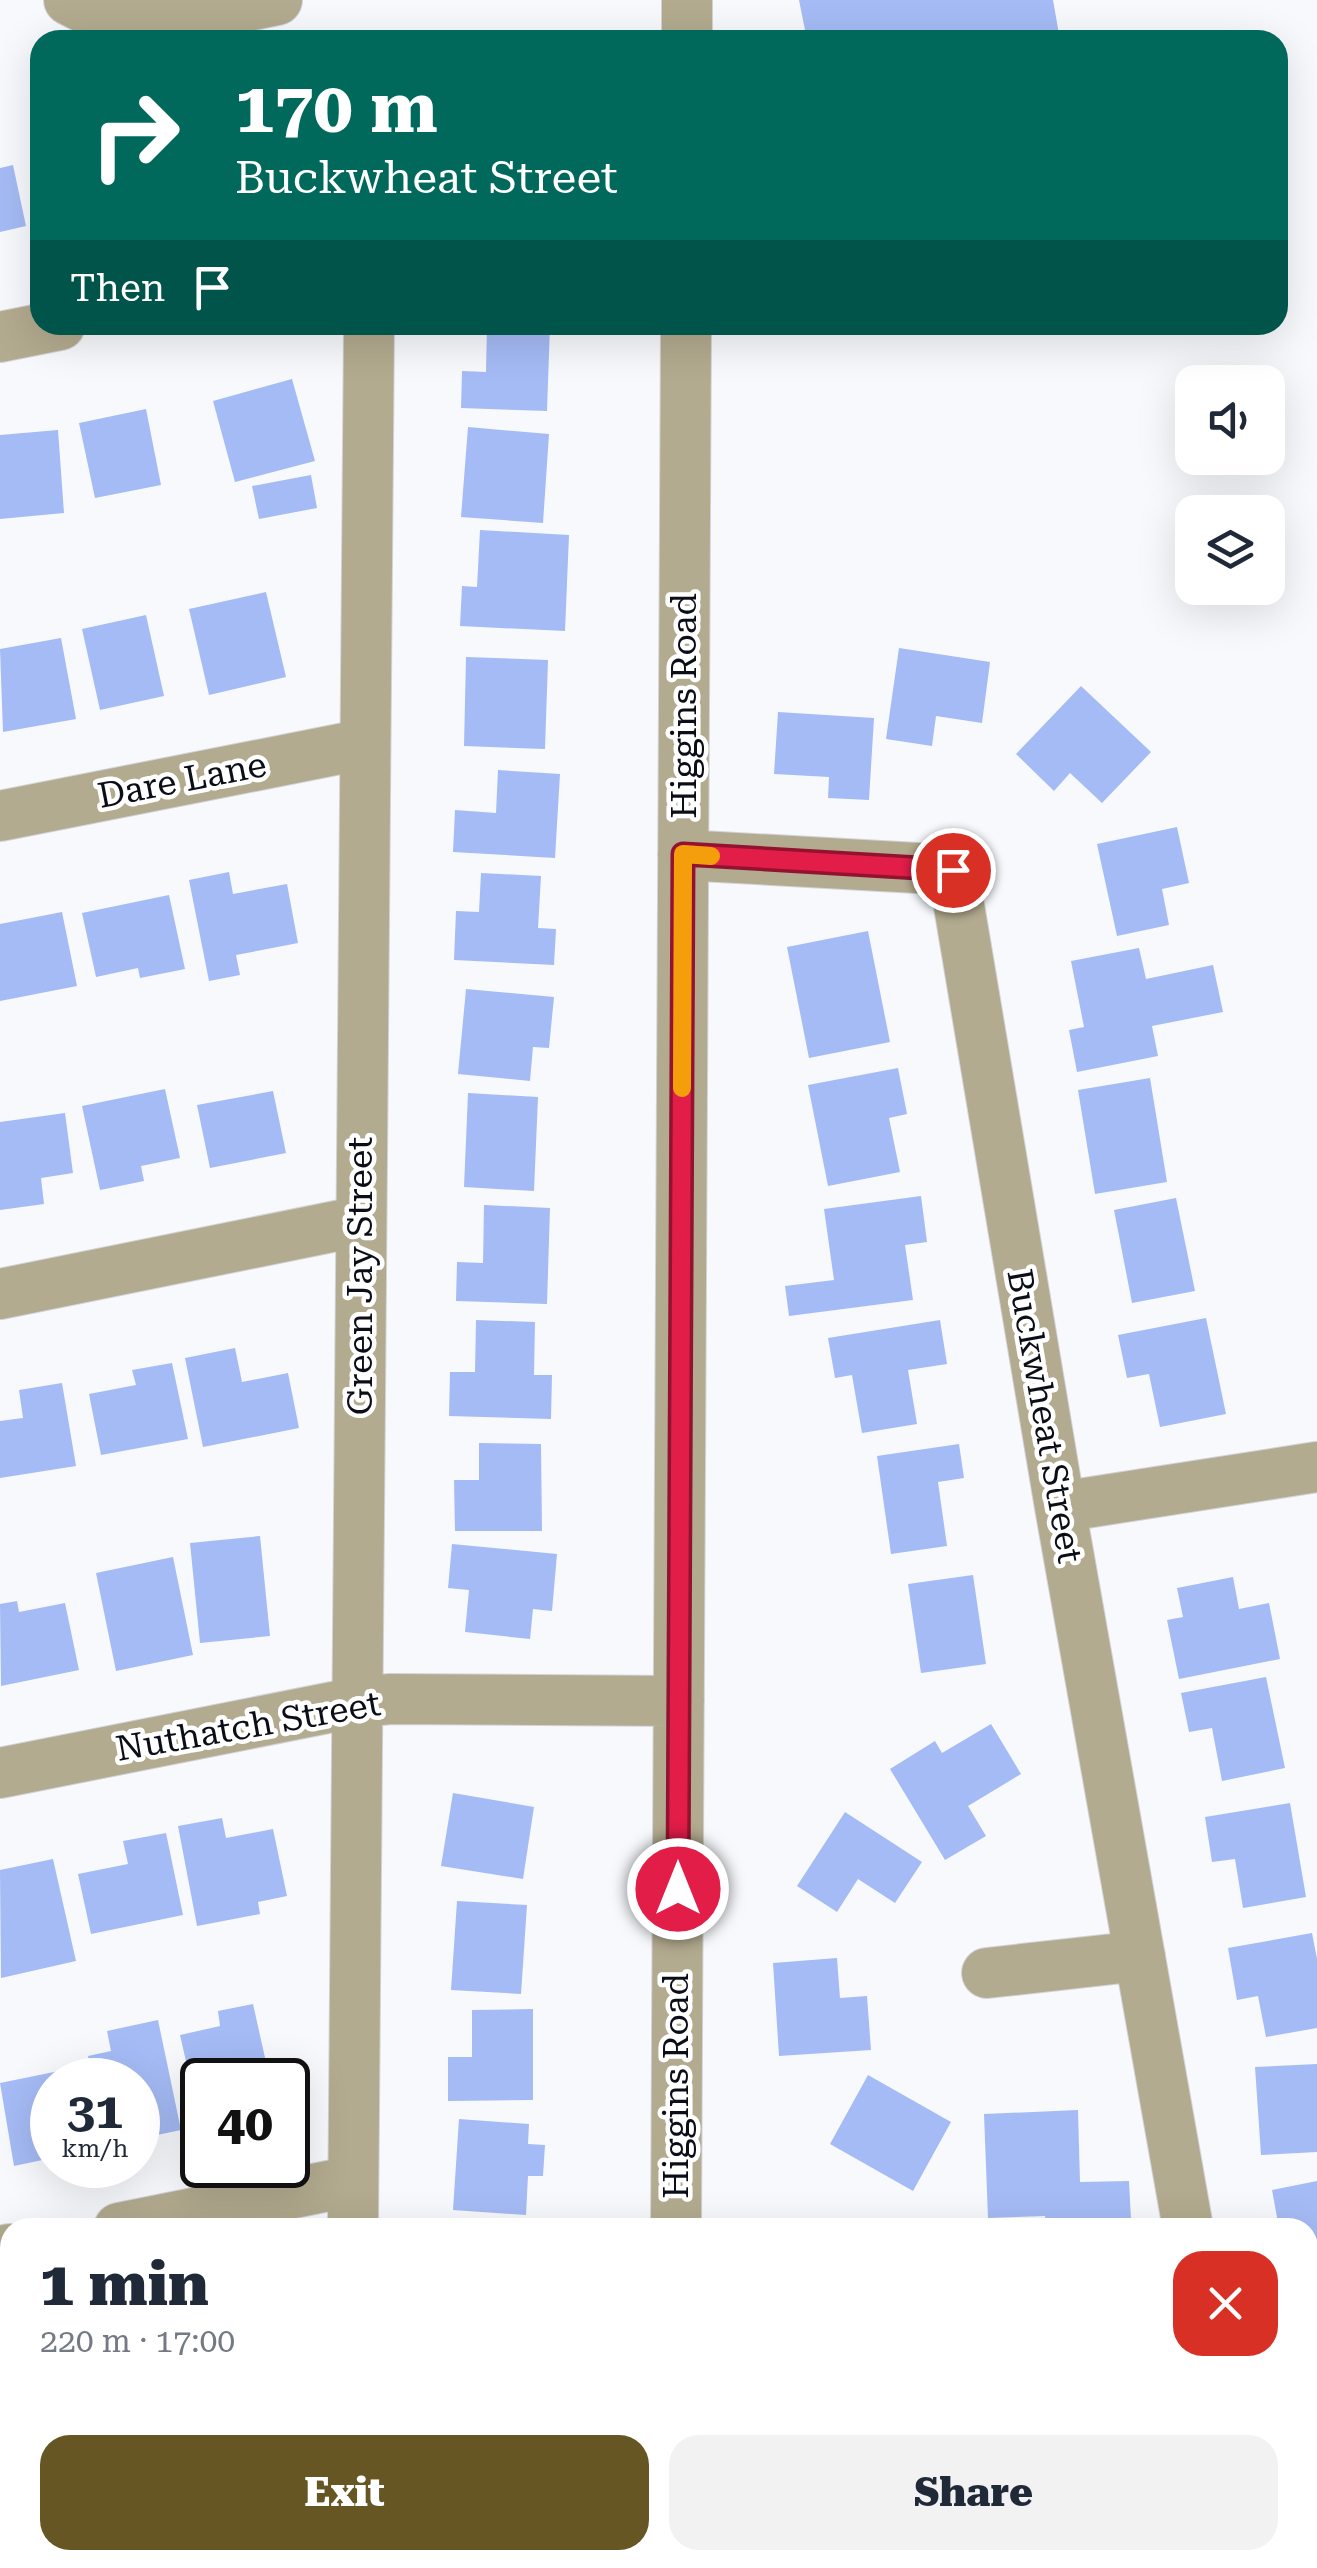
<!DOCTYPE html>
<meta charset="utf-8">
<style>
:root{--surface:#fff;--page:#f2f2f3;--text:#1f2937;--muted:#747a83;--accent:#655623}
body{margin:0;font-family:"Roboto Serif",serif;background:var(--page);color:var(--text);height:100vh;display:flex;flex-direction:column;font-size:38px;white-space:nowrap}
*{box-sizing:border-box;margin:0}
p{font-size:32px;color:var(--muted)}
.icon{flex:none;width:55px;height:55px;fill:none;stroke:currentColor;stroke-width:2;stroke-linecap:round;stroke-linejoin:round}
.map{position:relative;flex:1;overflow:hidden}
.side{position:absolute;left:0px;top:2218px;width:1318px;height:352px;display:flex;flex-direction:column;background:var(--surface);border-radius:30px 30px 0 0;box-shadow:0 10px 40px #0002}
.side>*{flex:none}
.banner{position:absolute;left:30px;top:30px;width:1258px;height:305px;border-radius:30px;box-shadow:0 10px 40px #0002;background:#00695c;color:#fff;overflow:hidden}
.buttons{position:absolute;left:1175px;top:365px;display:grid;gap:20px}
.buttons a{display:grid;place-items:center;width:110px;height:110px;border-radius:20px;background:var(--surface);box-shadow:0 10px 40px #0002;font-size:50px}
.speed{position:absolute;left:30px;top:2058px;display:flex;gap:20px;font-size:50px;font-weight:700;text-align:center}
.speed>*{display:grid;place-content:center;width:130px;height:130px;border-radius:50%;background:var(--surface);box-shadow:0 10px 40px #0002;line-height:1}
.speed small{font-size:25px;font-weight:400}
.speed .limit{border:5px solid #111;border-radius:15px;background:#fff;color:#111}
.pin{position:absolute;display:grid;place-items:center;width:85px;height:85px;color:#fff;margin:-42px;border:5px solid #fff;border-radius:50%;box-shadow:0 2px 10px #0007}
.me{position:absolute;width:110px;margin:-55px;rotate:0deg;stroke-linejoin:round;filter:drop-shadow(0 0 8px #0008)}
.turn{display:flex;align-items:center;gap:35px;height:210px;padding:0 40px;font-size:45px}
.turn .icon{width:130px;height:130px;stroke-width:2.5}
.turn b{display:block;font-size:70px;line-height:85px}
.then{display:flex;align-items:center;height:95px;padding:0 40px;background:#0003;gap:20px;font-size:38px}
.round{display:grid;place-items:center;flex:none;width:105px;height:105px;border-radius:30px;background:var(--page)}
.overview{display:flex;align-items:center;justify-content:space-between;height:170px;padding:0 40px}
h1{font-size:60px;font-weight:800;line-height:75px}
.primary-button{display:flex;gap:20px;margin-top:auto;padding:20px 40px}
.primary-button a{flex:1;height:115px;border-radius:30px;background:var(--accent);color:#fff;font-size:40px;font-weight:800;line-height:115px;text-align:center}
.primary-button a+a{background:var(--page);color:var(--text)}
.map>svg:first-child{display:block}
.building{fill:#a5bbf5}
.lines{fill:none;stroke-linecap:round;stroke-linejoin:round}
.minor-casing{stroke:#d1d3d8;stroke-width:52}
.minor{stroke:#b3ab8f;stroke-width:50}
.route-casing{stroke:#92132f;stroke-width:25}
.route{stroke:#e11d48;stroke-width:18}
.slow{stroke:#f59e0b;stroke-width:18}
.labels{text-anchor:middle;stroke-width:9;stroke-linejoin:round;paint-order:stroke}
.street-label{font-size:35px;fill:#0b0e16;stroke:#fff}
</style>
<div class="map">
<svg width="1317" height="2568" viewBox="0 0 1317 2568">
<rect width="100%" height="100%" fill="#f7f9fd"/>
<path class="building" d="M799 0H1053L1060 40H807Z
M13 165 26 226 0 232V168Z
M487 325H550L547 411 461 408 462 371 486 372Z
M292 379 315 461 235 482 213 401Z
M146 409 161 485 95 498 79 423Z
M468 427 549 434 543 523 461 517Z
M58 430 64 513 0 519V435Z
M311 475 317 508 259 519 252 486Z
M480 530 569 535 565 631 460 626 462 586 477 587Z
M266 592 286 677 209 695 189 609Z
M146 615 164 696 100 710 82 629Z
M61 638 76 719 3 732 0 649Z
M899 648 990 662 982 723 936 716 932 746 886 739Z
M466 657 548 660 545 749 464 746Z
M1081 686 1151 752 1102 803 1070 773 1054 791 1016 754Z
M778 712 874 718 869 800 828 798 829 777 774 774Z
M498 770 560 774 555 858 453 852 455 810 496 813Z
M1177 827 1189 883 1162 889 1169 925 1117 936 1097 844Z
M229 872 233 894 287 884 298 943 236 955 240 975 209 981 189 880Z
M481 873 541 876 538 928 556 929 554 965 454 960 456 911 479 912Z
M169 895 185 969 140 978 138 968 96 977 82 913Z
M62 912 77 986 0 1001V924Z
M868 931 890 1042 809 1058 787 947Z
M1139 948 1146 979 1213 965 1223 1012 1152 1026 1158 1056 1077 1072 1069 1030 1084 1027 1071 961Z
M466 989 554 997 549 1048 533 1047 530 1081 458 1074Z
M898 1068 907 1114 889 1118 900 1172 828 1186 808 1085Z
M1150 1078 1167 1182 1095 1194 1078 1090Z
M165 1089 180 1158 141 1166 144 1181 100 1190 82 1106Z
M273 1091 286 1153 210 1168 197 1105Z
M468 1093 538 1097 534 1191 464 1187Z
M65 1113 73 1173 41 1178 44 1204 0 1210V1122Z
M921 1196 927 1242 905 1245 913 1300 789 1316 785 1286 834 1280 824 1209Z
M1176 1198 1195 1291 1132 1303 1114 1210Z
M484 1205 550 1208 547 1304 456 1301 457 1262 483 1263Z
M1206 1318 1226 1414 1160 1427 1149 1374 1127 1378 1118 1335Z
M476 1320 535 1322 534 1375H552L551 1419 449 1416 450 1372H475Z
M940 1320 947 1364 908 1370 917 1424 862 1433 852 1375 835 1378 828 1338Z
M235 1348 242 1382 288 1373 299 1428 203 1447 185 1358Z
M172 1363 188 1439 101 1455 89 1394 136 1385 132 1370Z
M62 1383 76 1466 0 1478V1421L23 1418 19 1390Z
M479 1443 541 1444 542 1531H455L454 1480H479Z
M959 1444 964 1478 938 1482 947 1546 891 1554 877 1456Z
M260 1536 270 1636 200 1643 190 1543Z
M452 1544 557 1554 552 1611 533 1609 530 1639 465 1632 469 1590 448 1588Z
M173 1557 193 1655 116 1671 96 1573Z
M973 1575 986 1664 921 1673 908 1584Z
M1233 1577 1239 1609 1269 1603 1280 1659 1179 1679 1167 1620 1183 1617 1177 1588Z
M17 1601 19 1612 65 1603 79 1670 1 1686 0 1604Z
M1266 1677 1285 1768 1222 1781 1212 1728 1189 1732 1181 1693Z
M991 1724 1021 1774 968 1806 986 1836 945 1860 890 1769 935 1741 942 1753Z
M453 1793 534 1807 523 1879 441 1866Z
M1290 1803 1306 1897 1243 1908 1235 1859 1212 1862 1205 1817Z
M845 1812 922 1862 895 1903 858 1879 837 1912 797 1886Z
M222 1818 226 1838 273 1829 287 1896 258 1902 260 1914 197 1926 178 1826Z
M166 1833 183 1915 91 1934 78 1874 128 1864 123 1841Z
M53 1859 76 1961 1 1978 0 1870Z
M457 1901 527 1905 521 1994 451 1990Z
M1312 1933 1317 1959V2028L1266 2037 1258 1996 1237 2000 1228 1948Z
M837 1958 840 1998 867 1996 871 2050 779 2056 773 1963Z
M253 2004 270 2080H202L201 2127 180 2035 220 2026 218 2011Z
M533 2009V2100L448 2101V2057H472V2010Z
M158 2020 181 2130 138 2139V2080H93L88 2056 111 2051 107 2031Z
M1317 2064V2152L1261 2155 1255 2067Z
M59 2071 61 2080H52V2158L14 2166 0 2083Z
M868 2075 951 2122 913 2191 830 2144Z
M1078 2110 1080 2182 1129 2181 1131 2220 1046 2224 1045 2216 988 2218 984 2114Z
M459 2119 529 2124 528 2144 545 2145 543 2176H528L526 2215 453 2210Z
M1317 2181V2281L1308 2283V2228H1279L1272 2190Z
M1317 2309V2398L1309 2399 1308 2310Z
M10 2343V2431L0 2433V2345Z
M10 2539V2560H40L42 2568H0V2541Z
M69 2560H159L161 2568H71Z
M188 2560H275L276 2562 246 2568H189Z
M435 2560H509V2568H435Z
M895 2560H971L972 2568H896Z
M1022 2560H1142L1144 2568H1023Z"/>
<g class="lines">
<g class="minor-casing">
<path id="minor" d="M69 0 116 24H160L277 0
M687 40V0
M0 337 60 325
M0 816 365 744
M683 855 953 870 1060 1507 1188 2228
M0 1294 361 1221
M1060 1507 1317 1467
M0 1773 358 1702 391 1699 679 1701
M987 1973 1140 1956
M119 2228 353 2181
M353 2228 369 325
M676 2228 686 325
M0 2251 10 2249
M798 2560 799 2568
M1247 2560 1249 2568
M349 2568V2560
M674 2568V2560"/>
</g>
<use href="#minor" class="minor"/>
</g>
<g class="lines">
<g class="route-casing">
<path id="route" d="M678 1889 683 854 953 870"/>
</g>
<use href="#route" class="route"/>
<path class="slow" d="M682 1088 683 854 711 856"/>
</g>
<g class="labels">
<g class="street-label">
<text transform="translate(684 706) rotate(-90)" y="12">Higgins Road</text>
<text transform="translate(182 780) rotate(-11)" y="12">Dare Lane</text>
<text transform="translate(360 1276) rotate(-90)" y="12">Green Jay Street</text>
<text transform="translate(1045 1416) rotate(80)" y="12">Buckwheat Street</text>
<text transform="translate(248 1726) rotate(-10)" y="12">Nuthatch Street</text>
<text transform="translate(676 2086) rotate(-90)" y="12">Higgins Road</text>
</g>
</g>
</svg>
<div class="buttons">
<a><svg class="icon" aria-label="sound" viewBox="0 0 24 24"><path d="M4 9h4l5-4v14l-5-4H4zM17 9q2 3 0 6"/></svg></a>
<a><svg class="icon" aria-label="layers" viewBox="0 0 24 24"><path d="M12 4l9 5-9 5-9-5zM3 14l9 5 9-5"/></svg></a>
</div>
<div class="speed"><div>31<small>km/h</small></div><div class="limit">40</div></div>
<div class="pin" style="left:953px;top:870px;background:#d93025"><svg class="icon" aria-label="arrive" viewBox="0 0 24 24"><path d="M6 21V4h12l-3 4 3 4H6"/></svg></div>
<svg class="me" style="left:678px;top:1889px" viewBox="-20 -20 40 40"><circle r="17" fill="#e11d48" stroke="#fff" stroke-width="3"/><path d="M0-11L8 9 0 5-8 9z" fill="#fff"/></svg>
<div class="banner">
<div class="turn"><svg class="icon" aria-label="right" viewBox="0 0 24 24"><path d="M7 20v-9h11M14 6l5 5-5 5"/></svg><div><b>170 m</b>Buckwheat Street</div></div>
<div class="then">Then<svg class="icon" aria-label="arrive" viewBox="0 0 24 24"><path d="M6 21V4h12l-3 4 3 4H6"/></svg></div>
</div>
<section class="side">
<div class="overview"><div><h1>1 min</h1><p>220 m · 17:00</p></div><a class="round" style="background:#d93025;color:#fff"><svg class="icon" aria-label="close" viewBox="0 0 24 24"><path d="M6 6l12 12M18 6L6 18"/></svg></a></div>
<div class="primary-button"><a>Exit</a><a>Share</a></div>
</section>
</div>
